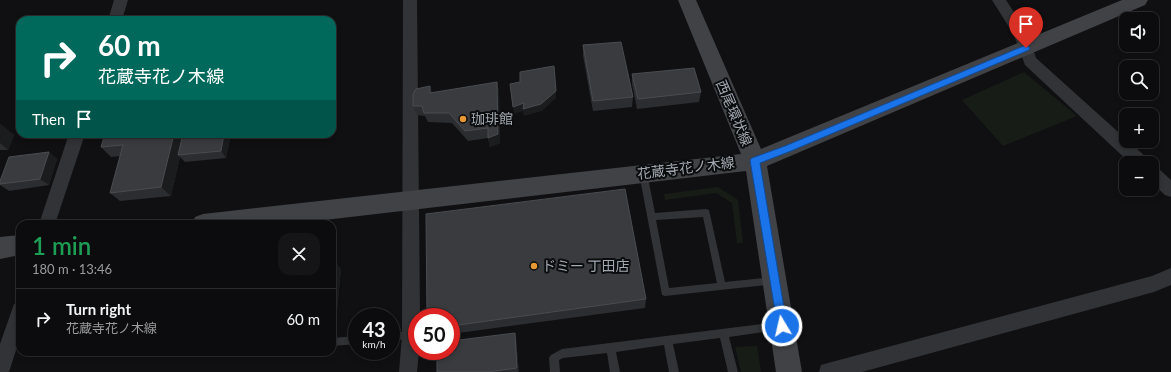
<!DOCTYPE html>
<meta charset="utf-8">
<style>
:root{--surface:#0c0c0e;--page:#151517;--text:#f1f3f6;--muted:#9a9b9e;--line:#2c2c2e}
body{margin:0;font-family:Lato,"Noto Sans JP",sans-serif;background:var(--page);color:var(--text);height:100vh;display:flex;flex-direction:column;font-size:15px;white-space:nowrap}
*{box-sizing:border-box;margin:0}
p{font-size:13px;color:var(--muted)}
.icon{flex:none;width:22px;height:22px;fill:none;stroke:currentColor;stroke-width:2;stroke-linecap:round;stroke-linejoin:round}
.map{position:relative;flex:1;overflow:hidden}
.panel{position:absolute;left:16px;top:220px;width:320px;height:136px;display:flex;flex-direction:column;background:var(--surface);border-radius:12px;box-shadow:0 2px 6px #0003,0 0 0 1px var(--line)}
.panel>*{flex:none}
.top-card{position:absolute;left:16px;top:16px;width:320px;height:122px;border-radius:12px;box-shadow:0 2px 6px #0003,0 0 0 1px var(--line);background:#00695c;color:#fff;overflow:hidden}
.tools{position:absolute;left:1119px;top:12px;display:grid;gap:8px}
.tools a{display:grid;place-items:center;width:40px;height:40px;border-radius:8px;background:var(--surface);box-shadow:0 2px 6px #0003,0 0 0 1px var(--line);font-size:20px}
.speed{position:absolute;left:348px;top:308px;display:flex;gap:8px;font-size:20px;font-weight:700;text-align:center}
.speed>*{display:grid;place-content:center;width:52px;height:52px;border-radius:50%;background:var(--surface);box-shadow:0 2px 6px #0003,0 0 0 1px var(--line);line-height:1}
.speed small{font-size:10px;font-weight:400}
.speed .limit{border:6px solid #d22;background:#fff;color:#111}
.pin{position:absolute;display:grid;place-items:center;width:34px;height:34px;color:#fff;margin:-41px -17px;border-radius:50% 50% 50% 0;rotate:-45deg;box-shadow:0 0 4px #0007}
.pin .icon{rotate:45deg}
.me{position:absolute;width:44px;margin:-22px;rotate:351deg;stroke-linejoin:round;filter:drop-shadow(0 0 3px #0008)}
.turn{display:flex;align-items:center;gap:14px;height:84px;padding:0 16px;font-size:18px}
.turn .icon{width:52px;height:52px;stroke-width:2.5}
.turn b{display:block;font-size:28px;line-height:34px}
.then{display:flex;align-items:center;height:38px;padding:0 16px;background:#0003;gap:8px;font-size:15px}
.round{display:grid;place-items:center;flex:none;width:42px;height:42px;border-radius:12px;background:var(--page)}
.headline{display:flex;align-items:center;justify-content:space-between;height:68px;padding:0 16px}
h1{font-size:24px;font-weight:600;line-height:30px;color:#1e9e55}
ul{padding:0;list-style:none}
li{display:flex;align-items:center;gap:12px;height:60px;padding:0 16px;border-top:1px solid var(--line)}
li div{flex:1}
li b{display:block;font-size:15px}
li em{font-style:normal}
.map>svg:first-child{display:block}
.green{fill:#171c17}
.lines{fill:none;stroke-linecap:round;stroke-linejoin:round}
.lane{fill:#323336;fill-rule:evenodd}
.street{fill:#323336;fill-rule:evenodd}
.secondary{fill:#404246;fill-rule:evenodd}
.wall{fill:#2c2d30}
.shaded-wall{fill:#1b1c1e}
.building{fill:#393b3e;stroke:#494c50}
.route{fill:#1a73e8;stroke:#114b97}
.poi-dot{fill:#e69834;stroke:#0b0c0d;stroke-width:1.5}
.labels{text-anchor:middle;stroke-width:4;stroke-linejoin:round;paint-order:stroke}
.street-label{font-size:14px;fill:#a2a9b2;stroke:#0b0c0d}
.poi-label{font-size:14px;fill:#a2a9b2;stroke:#0b0c0d;text-anchor:start}
</style>
<div class="map">
<svg width="1171" height="372" viewBox="0 0 1171 372">
<rect width="100%" height="100%" fill="#101012"/>
<path class="green" d="M1024 72 1077 116 1003 146 962 100Z
M718 187 738 200 743 243H737L732 203 716 193 665 200 664 194Z
M757 346 761 372H741L735 347Z"/>
<g class="lines">
<path class="lane" d="M643 170 646 171 647 173 655 213 706 209 709 210 725 282 773 277 776 278 777 281 776 284 665 296 662 295 639 173 640 171ZM703 217 717 283 669 288 656 220Z
M779 322 782 323 784 326 782 329 779 330 729 337 738 372H728L720 338 673 344 679 372H669L664 345 616 352 620 372H610L607 353 563 358 559 360 560 372H550L549 358 551 355 562 349Z
M411 331 414 332 416 335 414 338 391 341V333Z
M357 336V344L332 346V338Z
M219 352H233L231 355 228 357 221 355Z"/>
<path class="street" d="M114 0H128L122 20H108Z
M403 0H417L420 317H417V351H419L417 372H399L402 335Z
M992 0H1006L1028 34 1036 58 1147 158 1149 163H1130L1025 65 1014 35Z
M69 134H85L55 224H39Z
M1152 166 1158 168 1171 180V197L1165 195 1152 183Z
M1171 268V285L1154 292 862 372H819L821 365 828 363 1152 276Z
M20 301V338L9 372H0V344L14 304Z"/>
<path class="secondary" d="M678 0H696L761 149 1122 0H1148L1145 5 767 166 802 372H776L746 171 290 224H192L195 217 203 214 741 154Z
M20 235V255L0 259V237Z"/>
</g>
<path class="wall" d="M583 45 633 97 632 107 593 111 583 56Z
M632 74 701 92 699 102 637 109 632 84Z
M497 82 499 92 500 143 490 147 488 138 468 141 452 123 428 122 425 116 417 115 413 106 433 93Z
M0 124 14 135 8 150H0Z
M231 134 226 158 185 162 180 157 171 196 120 201 110 193 120 156 111 157 101 147Z
M49 152 57 159 49 185 9 191 0 185V181Z
M332 261 341 269 337 310H332Z
M646 299 645 308 451 334V317Z
M516 339 519 372H437Z"/>
<path class="shaded-wall" d="M497 82 499 92 500 143 490 147 488 138Z
M430 86 434 96 430 93Z
M556 91V98L542 111 524 116 523 111 514 114 513 107Z
M0 124 14 135 8 150 0 143Z
M174 134H185L178 155 180 157 171 196 161 187Z
M224 134H231L226 158 221 151Z
M49 152 57 159 49 185 40 179Z
M335 261 341 269 337 310 332 305V287Z
M515 333 516 339 519 372 517 368Z"/>
<path class="building" d="M621 42 633 97 593 101 583 45Z
M554 66 556 91 541 104 523 109 524 103 513 107 510 84 520 82V72Z
M694 68 701 92 638 99 632 74Z
M497 82 498 134 488 138V128L465 131 449 113H424L422 106H413V94L416 89 430 86V93Z
M105 134H174L161 187 110 193 123 145 101 147Z
M183 134H224L221 151 178 155Z
M49 152 40 179 0 184V181L9 157Z
M625 189 646 299 451 326V317H427L426 214Z
M332 261H335L332 287Z
M515 333 517 368 487 372H437V351H451V341Z"/>
<path class="route" d="M1026 45 1030 48 1029 50 791 151 760 163 787 326 785 329 782 331 778 329 750 160 752 158 785 146Z"/>
<g class="poi-dot">
<circle cx="463" cy="119" r="4"/>
<circle cx="534" cy="266" r="4"/>
</g>
<g class="labels">
<g class="street-label">
<text transform="translate(734 113) rotate(67)" y="5">西尾環状線</text>
<text transform="translate(686 168) rotate(-7)" y="5">花蔵寺花ノ木線</text>
</g>
<g class="poi-label">
<text x="471" y="124">珈琲館</text>
<text x="542" y="271">ドミー 丁田店</text>
</g>
</g>
</svg>
<div class="tools">
<a><svg class="icon" aria-label="sound" viewBox="0 0 24 24"><path d="M4 9h4l5-4v14l-5-4H4zM17 9q2 3 0 6"/></svg></a>
<a><svg class="icon" aria-label="search" viewBox="0 0 24 24"><circle cx="10" cy="10" r="6"/><path d="M15 15l6 6"/></svg></a>
<a>+</a>
<a>−</a>
</div>
<div class="speed"><div>43<small>km/h</small></div><div class="limit">50</div></div>
<div class="pin" style="left:1026px;top:48px;background:#d93025"><svg class="icon" aria-label="arrive" viewBox="0 0 24 24"><path d="M6 21V4h12l-3 4 3 4H6"/></svg></div>
<svg class="me" style="left:782px;top:326px" viewBox="-20 -20 40 40"><circle r="17" fill="#1a73e8" stroke="#fff" stroke-width="3"/><path d="M0-11L8 9 0 5-8 9z" fill="#fff"/></svg>
<div class="top-card">
<div class="turn"><svg class="icon" aria-label="right" viewBox="0 0 24 24"><path d="M7 20v-9h11M14 6l5 5-5 5"/></svg><div><b>60 m</b>花蔵寺花ノ木線</div></div>
<div class="then">Then<svg class="icon" aria-label="arrive" viewBox="0 0 24 24"><path d="M6 21V4h12l-3 4 3 4H6"/></svg></div>
</div>
<section class="panel">
<div class="headline"><div><h1>1 min</h1><p>180 m · 13:46</p></div><a class="round"><svg class="icon" aria-label="close" viewBox="0 0 24 24"><path d="M6 6l12 12M18 6L6 18"/></svg></a></div>
<ul>
<li><svg class="icon" aria-label="right" viewBox="0 0 24 24"><path d="M7 20v-9h11M14 6l5 5-5 5"/></svg><div><b>Turn right</b><p>花蔵寺花ノ木線</p></div><em>60 m</em></li>
</ul>
</section>
</div>
